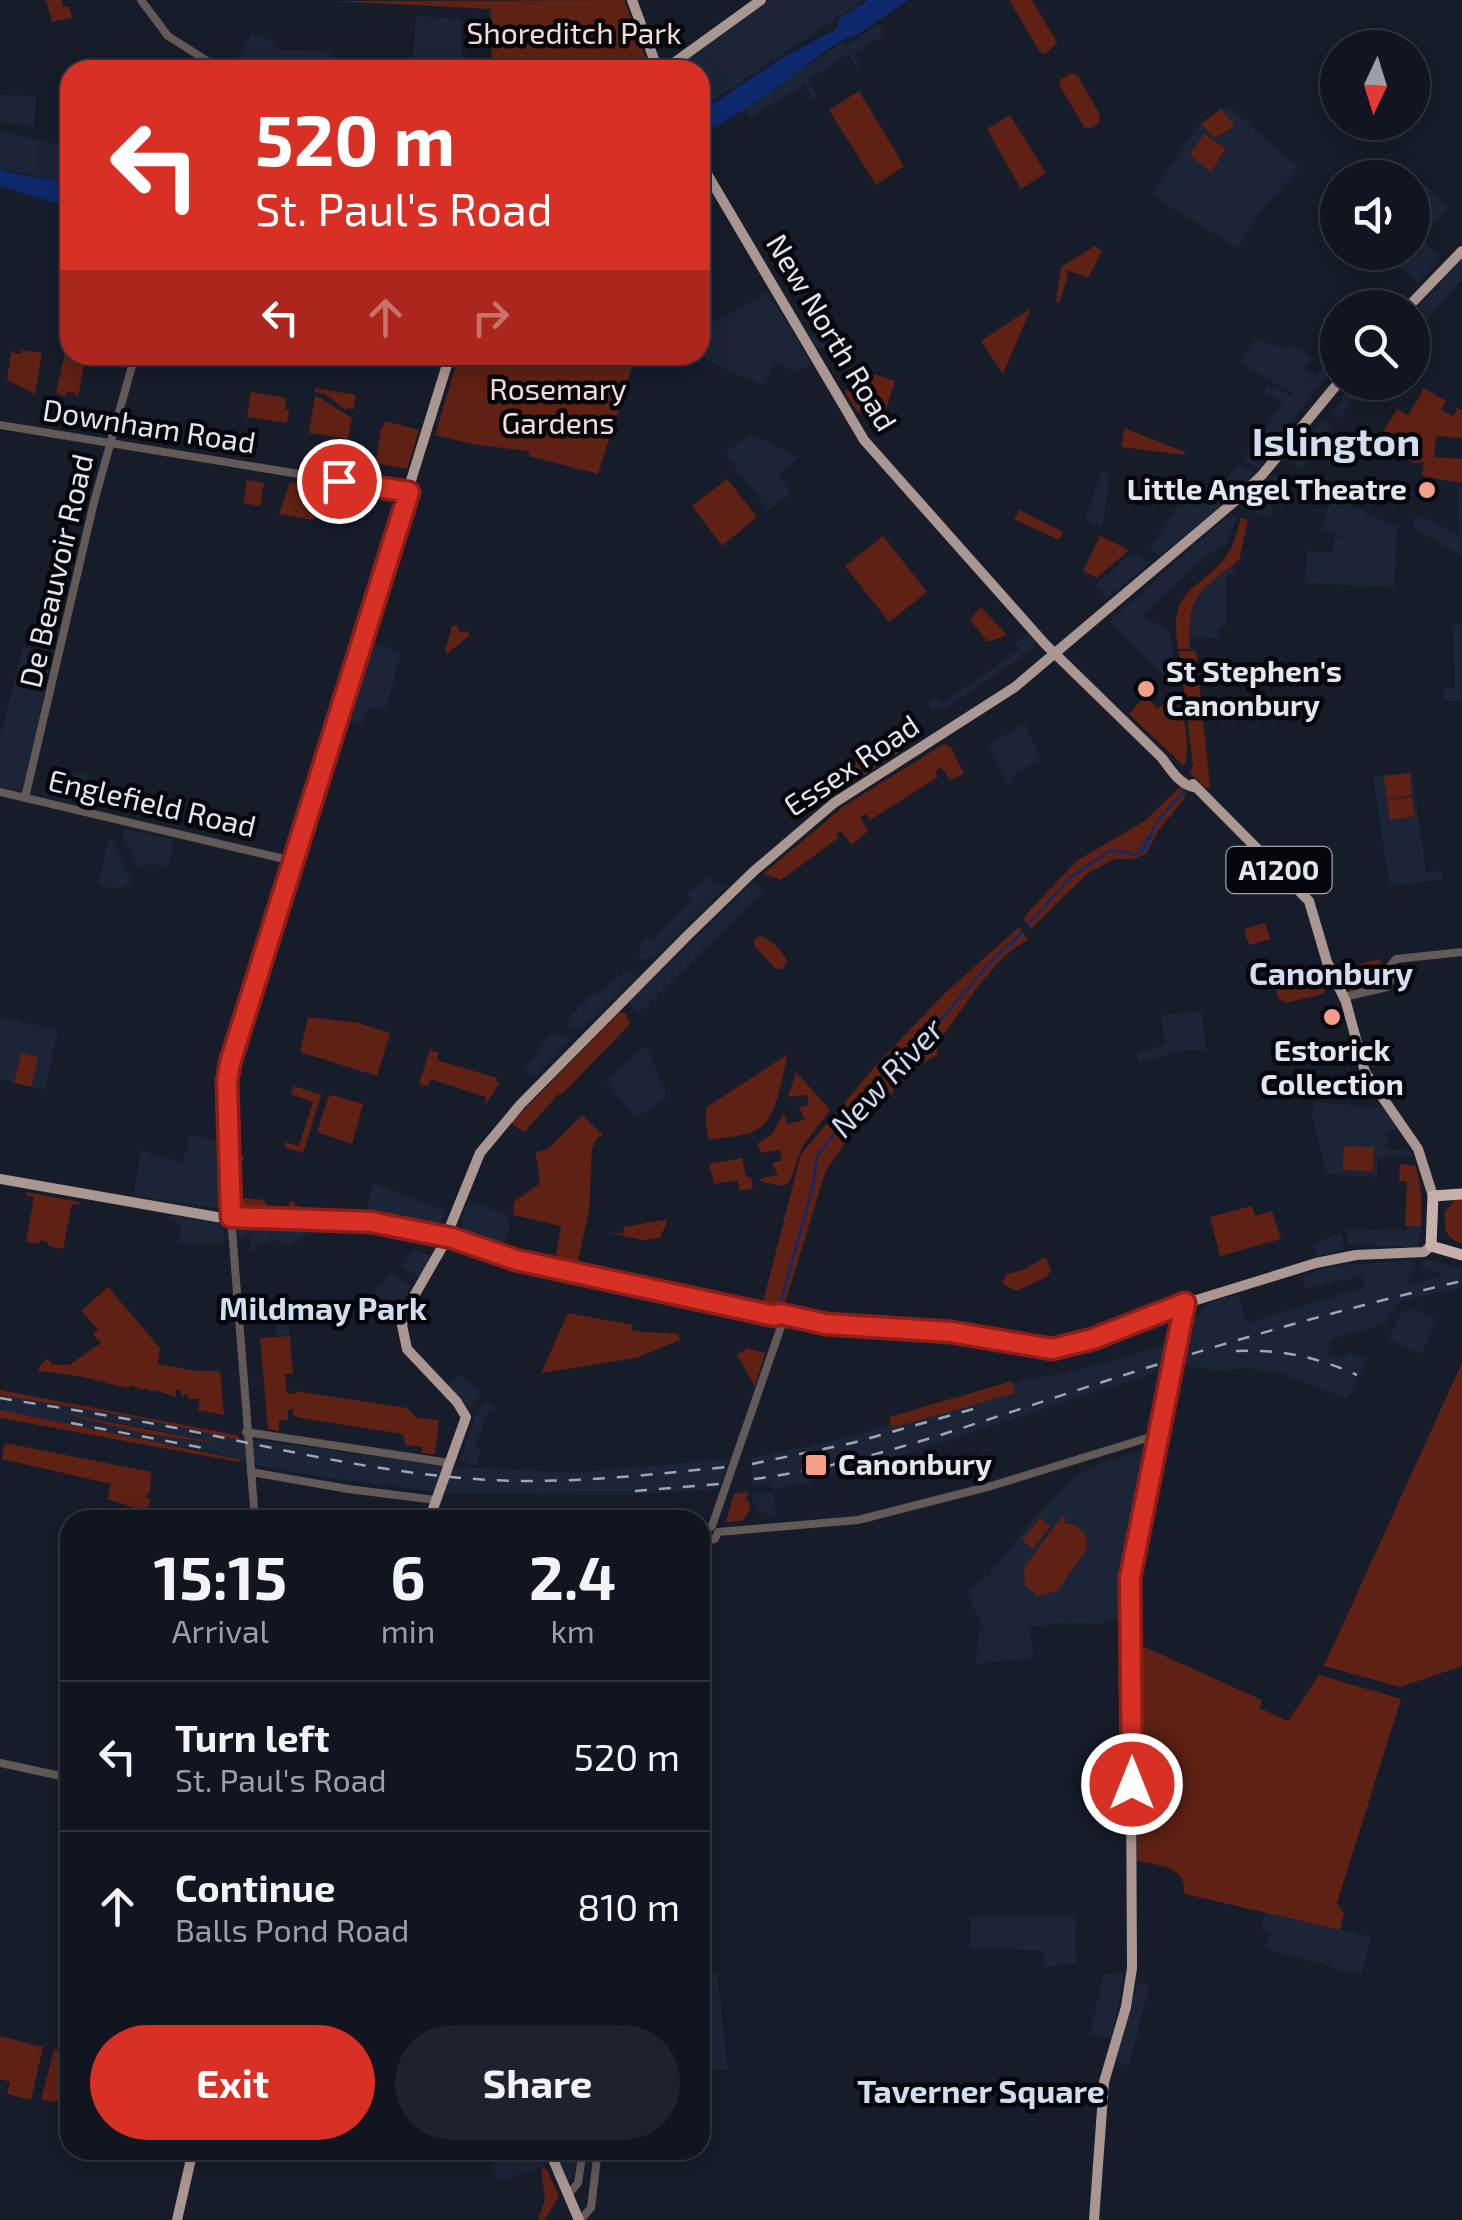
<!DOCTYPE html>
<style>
:root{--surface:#101520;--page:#1e222d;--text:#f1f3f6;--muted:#9c9fa5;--line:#30343e;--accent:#d93025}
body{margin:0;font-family:"Exo 2",sans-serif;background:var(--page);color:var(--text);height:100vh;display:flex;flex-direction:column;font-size:38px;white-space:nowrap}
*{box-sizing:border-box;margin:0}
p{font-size:32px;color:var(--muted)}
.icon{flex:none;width:55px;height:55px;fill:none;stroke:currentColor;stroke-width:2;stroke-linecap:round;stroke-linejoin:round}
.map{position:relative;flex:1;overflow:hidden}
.sheet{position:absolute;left:60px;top:1510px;width:650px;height:650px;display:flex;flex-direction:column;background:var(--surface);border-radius:30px;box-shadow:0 5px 25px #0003,0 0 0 2px var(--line)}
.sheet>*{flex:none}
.top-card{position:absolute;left:60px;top:60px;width:650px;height:305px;border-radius:30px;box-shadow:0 5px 25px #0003,0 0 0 2px var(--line);background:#d93025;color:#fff;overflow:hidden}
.needle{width:65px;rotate:184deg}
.controls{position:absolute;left:1320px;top:30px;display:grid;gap:20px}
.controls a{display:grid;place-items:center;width:110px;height:110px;border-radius:50%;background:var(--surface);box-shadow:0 5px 25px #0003,0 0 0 2px var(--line);font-size:50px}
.pin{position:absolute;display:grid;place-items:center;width:85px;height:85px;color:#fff;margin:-42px;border:5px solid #fff;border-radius:50%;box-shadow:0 2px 10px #0007}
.me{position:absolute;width:110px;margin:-55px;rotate:0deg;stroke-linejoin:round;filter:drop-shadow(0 0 8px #0008)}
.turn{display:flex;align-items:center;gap:35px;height:210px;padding:0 30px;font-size:45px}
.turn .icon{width:130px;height:130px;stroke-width:2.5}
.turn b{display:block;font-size:70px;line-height:85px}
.lanes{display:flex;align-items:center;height:95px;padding:0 30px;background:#0003;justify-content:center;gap:50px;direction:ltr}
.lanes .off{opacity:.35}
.eta{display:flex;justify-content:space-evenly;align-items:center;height:170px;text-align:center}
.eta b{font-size:60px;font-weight:700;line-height:70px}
.primary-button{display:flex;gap:20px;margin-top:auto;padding:20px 30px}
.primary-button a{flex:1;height:115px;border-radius:60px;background:var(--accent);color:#fff;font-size:40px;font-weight:700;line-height:115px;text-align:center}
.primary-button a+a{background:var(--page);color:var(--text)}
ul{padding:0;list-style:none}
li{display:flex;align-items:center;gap:30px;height:150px;padding:0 30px;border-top:2px solid var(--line)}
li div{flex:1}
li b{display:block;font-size:38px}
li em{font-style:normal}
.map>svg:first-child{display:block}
.built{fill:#1c2538;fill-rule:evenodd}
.green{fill:#5f2114}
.water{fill:#0e296d}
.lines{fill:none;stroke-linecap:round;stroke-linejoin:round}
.stream{stroke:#0e296d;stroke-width:2.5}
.minor{stroke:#635957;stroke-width:8}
.major{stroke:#aa9792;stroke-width:10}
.highway{stroke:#c7afaa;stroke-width:11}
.rail{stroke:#a0a5b0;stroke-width:2.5;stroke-dasharray:12 12;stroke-linecap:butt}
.route-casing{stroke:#8d1f18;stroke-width:25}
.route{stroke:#d93025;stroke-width:18}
.poi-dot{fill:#f49e8a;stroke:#05070c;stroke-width:4}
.labels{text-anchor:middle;stroke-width:9;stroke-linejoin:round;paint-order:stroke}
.shield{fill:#05070c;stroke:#9fa3ac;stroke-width:2.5}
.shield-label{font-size:28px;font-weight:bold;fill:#e1e6f0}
.park-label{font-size:30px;fill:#f5dbd4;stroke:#05070c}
.street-label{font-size:30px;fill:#e1e6f0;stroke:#05070c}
.poi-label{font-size:30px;font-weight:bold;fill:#e1e6f0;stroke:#05070c;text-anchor:start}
.neighbourhood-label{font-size:32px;font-weight:bold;fill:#d3ddf0;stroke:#05070c}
.water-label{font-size:32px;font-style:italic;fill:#ced9ed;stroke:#05070c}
.district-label{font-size:40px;font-weight:bold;fill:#d3ddf0;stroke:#05070c}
</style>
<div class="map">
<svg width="1462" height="2220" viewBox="0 0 1462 2220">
<rect width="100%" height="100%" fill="#161c2a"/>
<path class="built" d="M769 0H864L700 109V70H672Z
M416 16 461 19 462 70H429L412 66Z
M879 23 884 34 853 54 862 69 859 71 848 54 807 81 817 97 814 100 804 85 750 118 745 110 843 41 846 45Z
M252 32 275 44V50L331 51 330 70H239L234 67Z
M0 95 36 96 34 128 0 122Z
M1223 107H1229L1299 168 1263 208 1237 248 1152 195 1186 142 1197 127Z
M0 132 70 147V184L0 168Z
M1409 172 1450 206 1413 247 1419 237 1413 231 1412 178 1404 177Z
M1423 241 1441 259 1418 283 1400 266Z
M1462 258V279L1413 336V313Z
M768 292 811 363 796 372 775 363 764 386 694 355H700V324H709Z
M824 330 833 343 853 350 851 358 813 346 808 338Z
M1256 338 1275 346 1301 348 1312 359 1304 368 1315 377 1338 350 1337 366 1307 401 1258 469 1243 460 1283 402 1264 391 1267 384 1290 396 1293 393 1240 363Z
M1352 382 1366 383 1339 419 1332 415Z
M1323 420 1331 425 1301 470 1290 460Z
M750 434 798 458 778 475 791 493 768 510 725 454Z
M1239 463 1254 473 1237 493 1160 555 1149 549 1189 491 1222 484Z
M1101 472 1110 473 1102 528 1085 520Z
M1271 475 1282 476 1274 496 1272 516 1254 514 1244 509 1240 504Z
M1457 487H1462V556L1413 527 1415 517 1431 520 1459 536Z
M1332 497 1397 527 1394 587 1305 583 1307 551 1332 553 1335 537 1357 543 1321 528Z
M1234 516 1237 518 1225 546 1222 544 1207 556 1142 615 1169 631 1177 678 1173 685 1109 622 1225 518Z
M1132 553 1151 562 1106 599 1095 585Z
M1234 567 1237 573 1229 574 1226 579V626H1219V638L1189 639V624L1199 590 1226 568Z
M1462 624V702L1444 700V689L1455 688 1453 625Z
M1027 634 1036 642 1034 648 942 710 932 709 927 702 936 697 941 704 1019 650 1015 643Z
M370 642 401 652 386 711 369 707 362 725 345 718Z
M23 647 52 653 24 791 0 787V736Z
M1024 724 1041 760 1012 775 1014 781 1007 784 988 745Z
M74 772 90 775 89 782 77 780 72 802 41 795 42 790 50 791 51 787 69 791Z
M1412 772 1426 872 1442 871 1443 879 1390 886 1373 777Z
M122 829 174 839 168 867 149 864 139 868 124 840Z
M108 840H113L132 883 117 889 99 885Z
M706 877 725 887 654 958 638 960 642 942 647 937 652 940 667 924 692 899 687 894Z
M754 881 764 891 639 1013 629 1002Z
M626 970 636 976 580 1031 567 1026 572 1015 593 993 598 995Z
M1202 1011 1206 1050H1187L1139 1062 1137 1052 1165 1045 1161 1015Z
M0 1017 54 1029 57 1033 45 1090 0 1079Z
M552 1032 572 1039 536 1076 524 1070Z
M646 1046 665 1091V1099L635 1118 606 1080Z
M1314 1102 1384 1108 1397 1127 1388 1133 1386 1149 1411 1151 1413 1157 1378 1158 1377 1177 1327 1174 1312 1114Z
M190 1135 226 1143 223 1209 133 1196 141 1150 183 1163Z
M373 1183 446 1211 441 1223 433 1228 366 1214Z
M469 1200 507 1215 510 1227 502 1249 469 1237 461 1222Z
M169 1216 224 1223V1243H179L181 1224 167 1219Z
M1422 1220 1418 1247 1348 1245 1347 1229 1407 1231 1408 1222Z
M237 1226 303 1228 308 1231 290 1248 270 1238V1242H263V1245H257L256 1250H250L251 1236 246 1235 245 1240 237 1239Z
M1341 1233 1344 1249 1317 1256 1313 1244Z
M414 1249 432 1256 419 1277 402 1267Z
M1424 1259 1462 1268V1287L1398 1302 1384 1324 1334 1338 1325 1353 1339 1359 1350 1352 1368 1360 1347 1399 1286 1375 1249 1368 1218 1370 1179 1365 1188 1326 1209 1303 1238 1294 1247 1323 1365 1287 1362 1276 1306 1289 1302 1275 1335 1266 1414 1260 1416 1264 1406 1285 1446 1275 1420 1268Z
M391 1273 412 1286 396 1312 374 1293Z
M283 1307 288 1311 290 1335 276 1336 274 1314 269 1313V1308Z
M1414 1309 1436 1320 1421 1354 1388 1339 1401 1312Z
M1172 1343 1166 1369 875 1464 876 1469 868 1471 866 1466 810 1480V1483L773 1489 769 1483 752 1485V1458L850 1437 1023 1380 1076 1371Z
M459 1375 481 1392 470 1408 448 1387Z
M0 1390 255 1440 441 1466 575 1473 728 1459V1461L718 1489 625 1495 447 1494 310 1475 241 1462 242 1460 221 1453 140 1441 32 1417 0 1415ZM58 1413 142 1427 221 1444 146 1434Z
M484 1402 493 1406 494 1412 489 1411 475 1446 481 1449 476 1466 460 1460 475 1417Z
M1142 1450 1146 1454 1127 1555 1125 1619 1106 1621V1624L1063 1623 1030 1627 1033 1658 976 1664 978 1633 984 1632 967 1591 990 1574 1035 1517 1074 1477 1095 1465Z
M773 1492 774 1494 776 1517 759 1511 752 1499V1495Z
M1265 1913 1371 1937 1361 1975 1265 1949 1270 1932 1261 1929Z
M971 1917H1075L1076 1963 1045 1967 1042 1950 970 1949Z
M700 1973H717L728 2070 700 2069Z
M1124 1973 1112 2039 1090 2033 1104 1974Z
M1138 1983 1150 1984 1129 2066 1115 2062Z
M520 2150H539L546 2167 499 2181 491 2165Z
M554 2150H577L574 2175 568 2181Z"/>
<path class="green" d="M46 0H62L63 7 69 6 72 18 52 22Z
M624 0 650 70H492L491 9 332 1Z
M1009 0H1032L1057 43 1045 54 1040 52Z
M1072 73 1078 76 1100 115 1099 123 1090 128 1084 127 1060 86V80Z
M859 91 904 166 876 185 829 110Z
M1221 109 1235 126 1214 138 1201 124Z
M1010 115 1046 173 1021 189 987 129Z
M1204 134 1226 148 1211 172 1190 155Z
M1095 246 1102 251 1088 278 1066 270 1068 276 1059 303 1056 302 1061 267Z
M1031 308 1003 374 981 341Z
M66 347 70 348V355H79L78 363 84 364 78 398 75 393 67 392 65 396 56 393Z
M12 348 13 353 21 354 22 350 42 353 35 394 7 380Z
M459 355H630L634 361 598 474 529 456V451L477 445 435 435Z
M851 367 895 381 883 419 857 411 844 391 857 382 850 372Z
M315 388 356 395 353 409 347 408V411L325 394 315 392Z
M1424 388 1446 401 1441 410 1453 416 1457 410 1453 406 1462 410V438L1436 436 1434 457 1462 459V483L1426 477 1422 475 1424 462 1414 463 1376 444 1397 409 1408 415Z
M251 392 286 398 285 409 289 410 287 423 247 417Z
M315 395 352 418 348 439 309 433Z
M385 421 419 430 407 469 375 463 381 432 376 431 382 429Z
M1124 428 1185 452 1184 455 1122 447Z
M727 479 757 517 722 546 692 506Z
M247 480 264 483 260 506 243 503Z
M290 482 320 487 314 520 279 514Z
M1019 510 1063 532 1059 540 1014 519Z
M1241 517 1248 520 1239 560C1204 589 1186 591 1190 649H1178C1168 585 1198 594 1227 555 1235 545 1237 529 1241 517Z
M883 536 927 592 889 622 845 566Z
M1100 536 1129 550 1097 578 1083 571Z
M981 607 1007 635 988 642 970 620Z
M457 625 459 633 467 631 470 635 447 654 445 651 452 626Z
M1179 651H1196L1210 787 1206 788 1190 773 1193 765Z
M1172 694C1185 708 1191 748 1184 766L1129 714 1145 696 1158 709Z
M894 739 905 740 909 745 884 762H878L879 765 855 781 852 775 859 754 882 741Z
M944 744 951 747 964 774 950 780 941 767 935 771 938 777 870 820 866 814 860 817 868 831 852 845 841 831 836 835 838 838 781 880 763 874 844 806Z
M1410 773 1412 795 1387 799 1384 776Z
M1181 786 1186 790 1184 799 1158 831 1146 854 1133 859H1115L1088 873 1031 929 1024 920 1026 915 1076 861 1145 821Z
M1412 797 1415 816 1390 820 1387 800Z
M1265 923 1270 939 1249 945 1244 929Z
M1019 927 1028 940C995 954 959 1015 937 1044V1055L916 1067 849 1138 826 1170 784 1306 763 1302 801 1154 879 1062 945 993Z
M760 936C770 937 786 954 787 963L781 969H776L755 947 754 940Z
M1380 959 1385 984 1350 993 1338 969Z
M1317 972 1325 977 1327 986 1323 994 1286 1003 1278 998 1276 989 1281 981Z
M620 1012 626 1014 630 1024 563 1093 558 1095 524 1132 511 1123Z
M308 1017 359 1023 390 1033 377 1076 300 1052Z
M430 1050 439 1053 437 1060 497 1078 496 1082 500 1083 484 1106 486 1097 431 1079 428 1086 419 1084Z
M21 1053 38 1057 31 1087 14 1083Z
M788 1054C782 1075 778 1117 758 1129 745 1137 724 1137 709 1140L705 1120 707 1107Z
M796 1072 830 1110 802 1147 790 1181 783 1186 762 1182 759 1179 778 1175 772 1163 782 1160 780 1150 762 1153 757 1144 772 1134 784 1113 787 1124 805 1120 799 1107 809 1105 807 1095 788 1097Z
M294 1086 321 1095 303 1153 284 1147 286 1142 299 1146 313 1102 291 1094Z
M332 1095 363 1104 352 1144 317 1132 328 1098Z
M582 1115 603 1135 597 1138 592 1148 589 1210 577 1265 555 1260 561 1226 513 1215 514 1202 539 1184C541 1174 536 1163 536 1152L547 1150Z
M1344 1146 1374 1147 1373 1171 1343 1170Z
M246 1153 242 1162 243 1198 265 1200 266 1205 289 1207 290 1201 295 1202V1205L321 1214 243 1207 237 1161Z
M742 1158 746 1177H751L753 1188 740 1191 737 1180 714 1184 709 1164Z
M1400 1164 1416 1166 1421 1192V1226H1405L1407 1181H1399Z
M26 1192 79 1202V1205L72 1204 63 1249 48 1246V1242L40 1240 39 1244 26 1242 34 1197 26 1195Z
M1455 1200H1462V1244C1443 1236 1445 1230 1445 1211Z
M1252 1206 1255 1216 1272 1211 1281 1239 1220 1256 1210 1217Z
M668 1219 660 1238 643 1240 605 1232 623 1234 624 1227Z
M1045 1257 1051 1270 1047 1277 1016 1291 1002 1283 1006 1274 1023 1270Z
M108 1287 160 1348 158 1364 196 1371H220L224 1415 198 1410 200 1399H188L189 1395 185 1394 181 1398V1390H176V1397L155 1390 154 1392 145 1388 143 1390 130 1385 128 1388 105 1383 101 1379 100 1382 84 1377 41 1371 38 1373 40 1366 47 1359 52 1364 69 1365 101 1343 93 1334 98 1329 81 1311Z
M568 1313 633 1325 631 1330C647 1334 662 1331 678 1334L680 1340 636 1358 541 1373Z
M290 1336 293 1373 285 1374 287 1394H295V1391L407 1408 417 1418 439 1420 435 1454 422 1453V1447L405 1445 403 1434 300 1418 293 1415V1409L288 1410V1420L279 1421V1431L268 1429 260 1338Z
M747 1348 765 1353 755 1386 737 1355Z
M1462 1363V1666L1400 1687 1324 1666Z
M1012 1381 1015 1393 892 1428 889 1417Z
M0 1390 237 1435 240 1440 144 1419 0 1395Z
M0 1410 242 1460 239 1462 0 1418Z
M57 1412 223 1444 146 1434Z
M5 1443 151 1472 150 1493 147 1494V1499H151L148 1508 151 1509 149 1518 152 1520 143 1518 141 1510 107 1499 111 1484 2 1459Z
M749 1491 745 1500 749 1501C751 1509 748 1515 742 1521L726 1522 734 1494Z
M1062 1516 1066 1519 1064 1523C1079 1524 1088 1532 1087 1549L1057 1591 1038 1596 1025 1586 1024 1568Z
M1040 1518 1050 1526 1033 1549 1022 1540Z
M1138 1644 1262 1700 1259 1708 1288 1721 1319 1675 1401 1699 1337 1903 1344 1913 1340 1930 1190 1895 1184 1893C1186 1865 1159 1866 1137 1861Z
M0 2036 43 2047 31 2100 7 2094 10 2082 0 2079Z
M54 2049 70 2053V2097L62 2095 60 2102 41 2100Z
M546 2167 559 2197 544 2220H538L545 2200 541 2169Z"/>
<path class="water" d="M868 0H908L855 36C833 41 818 57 801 70 778 87 728 124 700 132V112L784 57 837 29 839 19Z
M0 169C25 178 45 177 70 185V207L0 186Z"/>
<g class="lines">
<path class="stream" d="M1140 851 1149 836
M1028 924 1072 876 1111 850 1135 855 1145 849 1156 823 1185 789
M922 1041 987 966 1022 932
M780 1305 813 1186 817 1156 877 1080 910 1054"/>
<path class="minor" d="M141 0 168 36 212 64 209 70
M0 425 409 492
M0 792 293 861
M25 798 94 502 135 355
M1344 997 1387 987 1390 982V966L1396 959 1462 952
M231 1217 255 1520
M246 1432 450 1463
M251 1472 348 1489 436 1500
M432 1512 463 1520
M700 1534 712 1526 785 1315
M700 1560 709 1540 715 1539 718 1532 858 1520 991 1486 1157 1435
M0 1763 70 1778
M568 2195 578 2183 583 2150
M580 2220 591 2208 598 2150"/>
<path class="major" d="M632 0 658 70
M664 70 761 0
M700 162 864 440 1045 644 1162 758C1170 769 1180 785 1194 787
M1407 308 1462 251
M1193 784 1309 901 1327 962 1346 1002 1365 1072 1418 1149 1433 1196
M0 1179 217 1217 371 1222 452 1239 515 1260 766 1308 780 1315
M231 1217 227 1081 230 1063 450 355
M776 1316 826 1324 951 1332 1039 1348H1063L1177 1306 1316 1263 1356 1255 1424 1252 1431 1246
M429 1520 466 1417 457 1402 407 1349 402 1325 406 1310 441 1249 480 1153 520 1105 688 935 754 871 834 803 1015 687 1235 501 1262 475 1339 382
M549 2150 579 2220
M177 2220 193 2150
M1094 2220 1104 2082 1126 2007 1132 1968 1130 1577 1185 1303"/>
<path class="highway" d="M1462 1194 1433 1196 1431 1246 1462 1255"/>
<path class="rail" d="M1236 1351C1279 1349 1318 1357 1357 1375
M0 1398C60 1408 121 1417 181 1429 284 1450 384 1474 490 1480 569 1484 647 1475 726 1467
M71 1423 209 1449
M752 1464 852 1443 984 1406
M754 1479C864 1465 969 1425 1075 1391 1202 1349 1332 1311 1462 1281
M635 1491 720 1484"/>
</g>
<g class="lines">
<g class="route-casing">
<path id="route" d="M339 481 409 492 230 1063 227 1082 231 1217 371 1222 452 1238 516 1260 775 1316 780 1314 826 1324 951 1332 1052 1349 1093 1339 1185 1303 1130 1578 1132 1784"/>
</g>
<use href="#route" class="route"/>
</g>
<g class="poi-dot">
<circle cx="1427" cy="490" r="10"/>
<circle cx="1146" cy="689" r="10"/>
<circle cx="1332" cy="1017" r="10"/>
<rect x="804" y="1453" width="24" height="24" rx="5"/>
</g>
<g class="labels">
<rect class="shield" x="1226.5" y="847" width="105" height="46" rx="8"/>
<g class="shield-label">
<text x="1279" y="880">A1200</text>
</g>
<g class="park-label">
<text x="574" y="44">Shoreditch Park</text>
<text x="558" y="400">Rosemary<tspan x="558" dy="34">Gardens</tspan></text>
</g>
<g class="street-label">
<text transform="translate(831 333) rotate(59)" y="10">New North Road</text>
<text transform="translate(149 427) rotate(9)" y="10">Downham Road</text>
<text transform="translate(57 571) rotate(-77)" y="10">De Beauvoir Road</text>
<text transform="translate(852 766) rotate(-34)" y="10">Essex Road</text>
<text transform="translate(152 804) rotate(13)" y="10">Englefield Road</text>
</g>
<g class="poi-label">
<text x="1407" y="500" text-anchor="end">Little Angel Theatre</text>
<text x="1166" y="682">St Stephen's<tspan x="1166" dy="34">Canonbury</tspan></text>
<text x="1332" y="1061" text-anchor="middle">Estorick<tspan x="1332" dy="34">Collection</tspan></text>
<text x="838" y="1475">Canonbury</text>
</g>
<g class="neighbourhood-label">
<text x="1331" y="985">Canonbury</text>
<text x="323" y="1320">Mildmay Park</text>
<text x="981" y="2103">Taverner Square</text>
</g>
<g class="water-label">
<text transform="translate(887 1078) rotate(-47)" y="11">New River</text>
</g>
<g class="district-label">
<text x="1336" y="456">Islington</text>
</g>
</g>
</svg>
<div class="controls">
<a><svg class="needle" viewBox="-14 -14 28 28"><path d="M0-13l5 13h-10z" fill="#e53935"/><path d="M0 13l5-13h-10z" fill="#9c9fa5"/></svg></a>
<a><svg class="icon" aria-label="sound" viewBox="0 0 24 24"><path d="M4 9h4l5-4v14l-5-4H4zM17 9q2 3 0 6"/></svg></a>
<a><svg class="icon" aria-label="search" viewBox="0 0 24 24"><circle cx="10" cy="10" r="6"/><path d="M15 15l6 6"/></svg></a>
</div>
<div class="pin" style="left:339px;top:481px;background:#d93025"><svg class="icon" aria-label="arrive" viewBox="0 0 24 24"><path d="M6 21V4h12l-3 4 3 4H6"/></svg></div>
<svg class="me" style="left:1132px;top:1784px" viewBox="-20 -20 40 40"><circle r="17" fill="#d93025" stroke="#fff" stroke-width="3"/><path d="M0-11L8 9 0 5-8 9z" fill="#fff"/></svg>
<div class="top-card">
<div class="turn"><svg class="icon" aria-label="left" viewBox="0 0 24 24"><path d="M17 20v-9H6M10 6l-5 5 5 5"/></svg><div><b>520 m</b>St. Paul's Road</div></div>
<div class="lanes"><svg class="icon" aria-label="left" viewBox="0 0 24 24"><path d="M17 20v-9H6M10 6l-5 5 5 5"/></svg><svg class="icon off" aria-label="ahead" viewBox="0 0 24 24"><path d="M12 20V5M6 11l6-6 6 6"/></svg><svg class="icon off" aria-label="right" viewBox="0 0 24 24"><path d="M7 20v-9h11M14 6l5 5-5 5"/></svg></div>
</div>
<section class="sheet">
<div class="eta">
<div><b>15:15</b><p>Arrival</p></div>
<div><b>6</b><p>min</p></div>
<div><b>2.4</b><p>km</p></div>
</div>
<ul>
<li><svg class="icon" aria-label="left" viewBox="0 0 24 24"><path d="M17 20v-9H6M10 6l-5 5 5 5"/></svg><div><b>Turn left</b><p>St. Paul's Road</p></div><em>520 m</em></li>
<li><svg class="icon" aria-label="ahead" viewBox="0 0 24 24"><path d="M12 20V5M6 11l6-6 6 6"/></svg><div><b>Continue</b><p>Balls Pond Road</p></div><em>810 m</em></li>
</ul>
<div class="primary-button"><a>Exit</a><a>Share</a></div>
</section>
</div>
